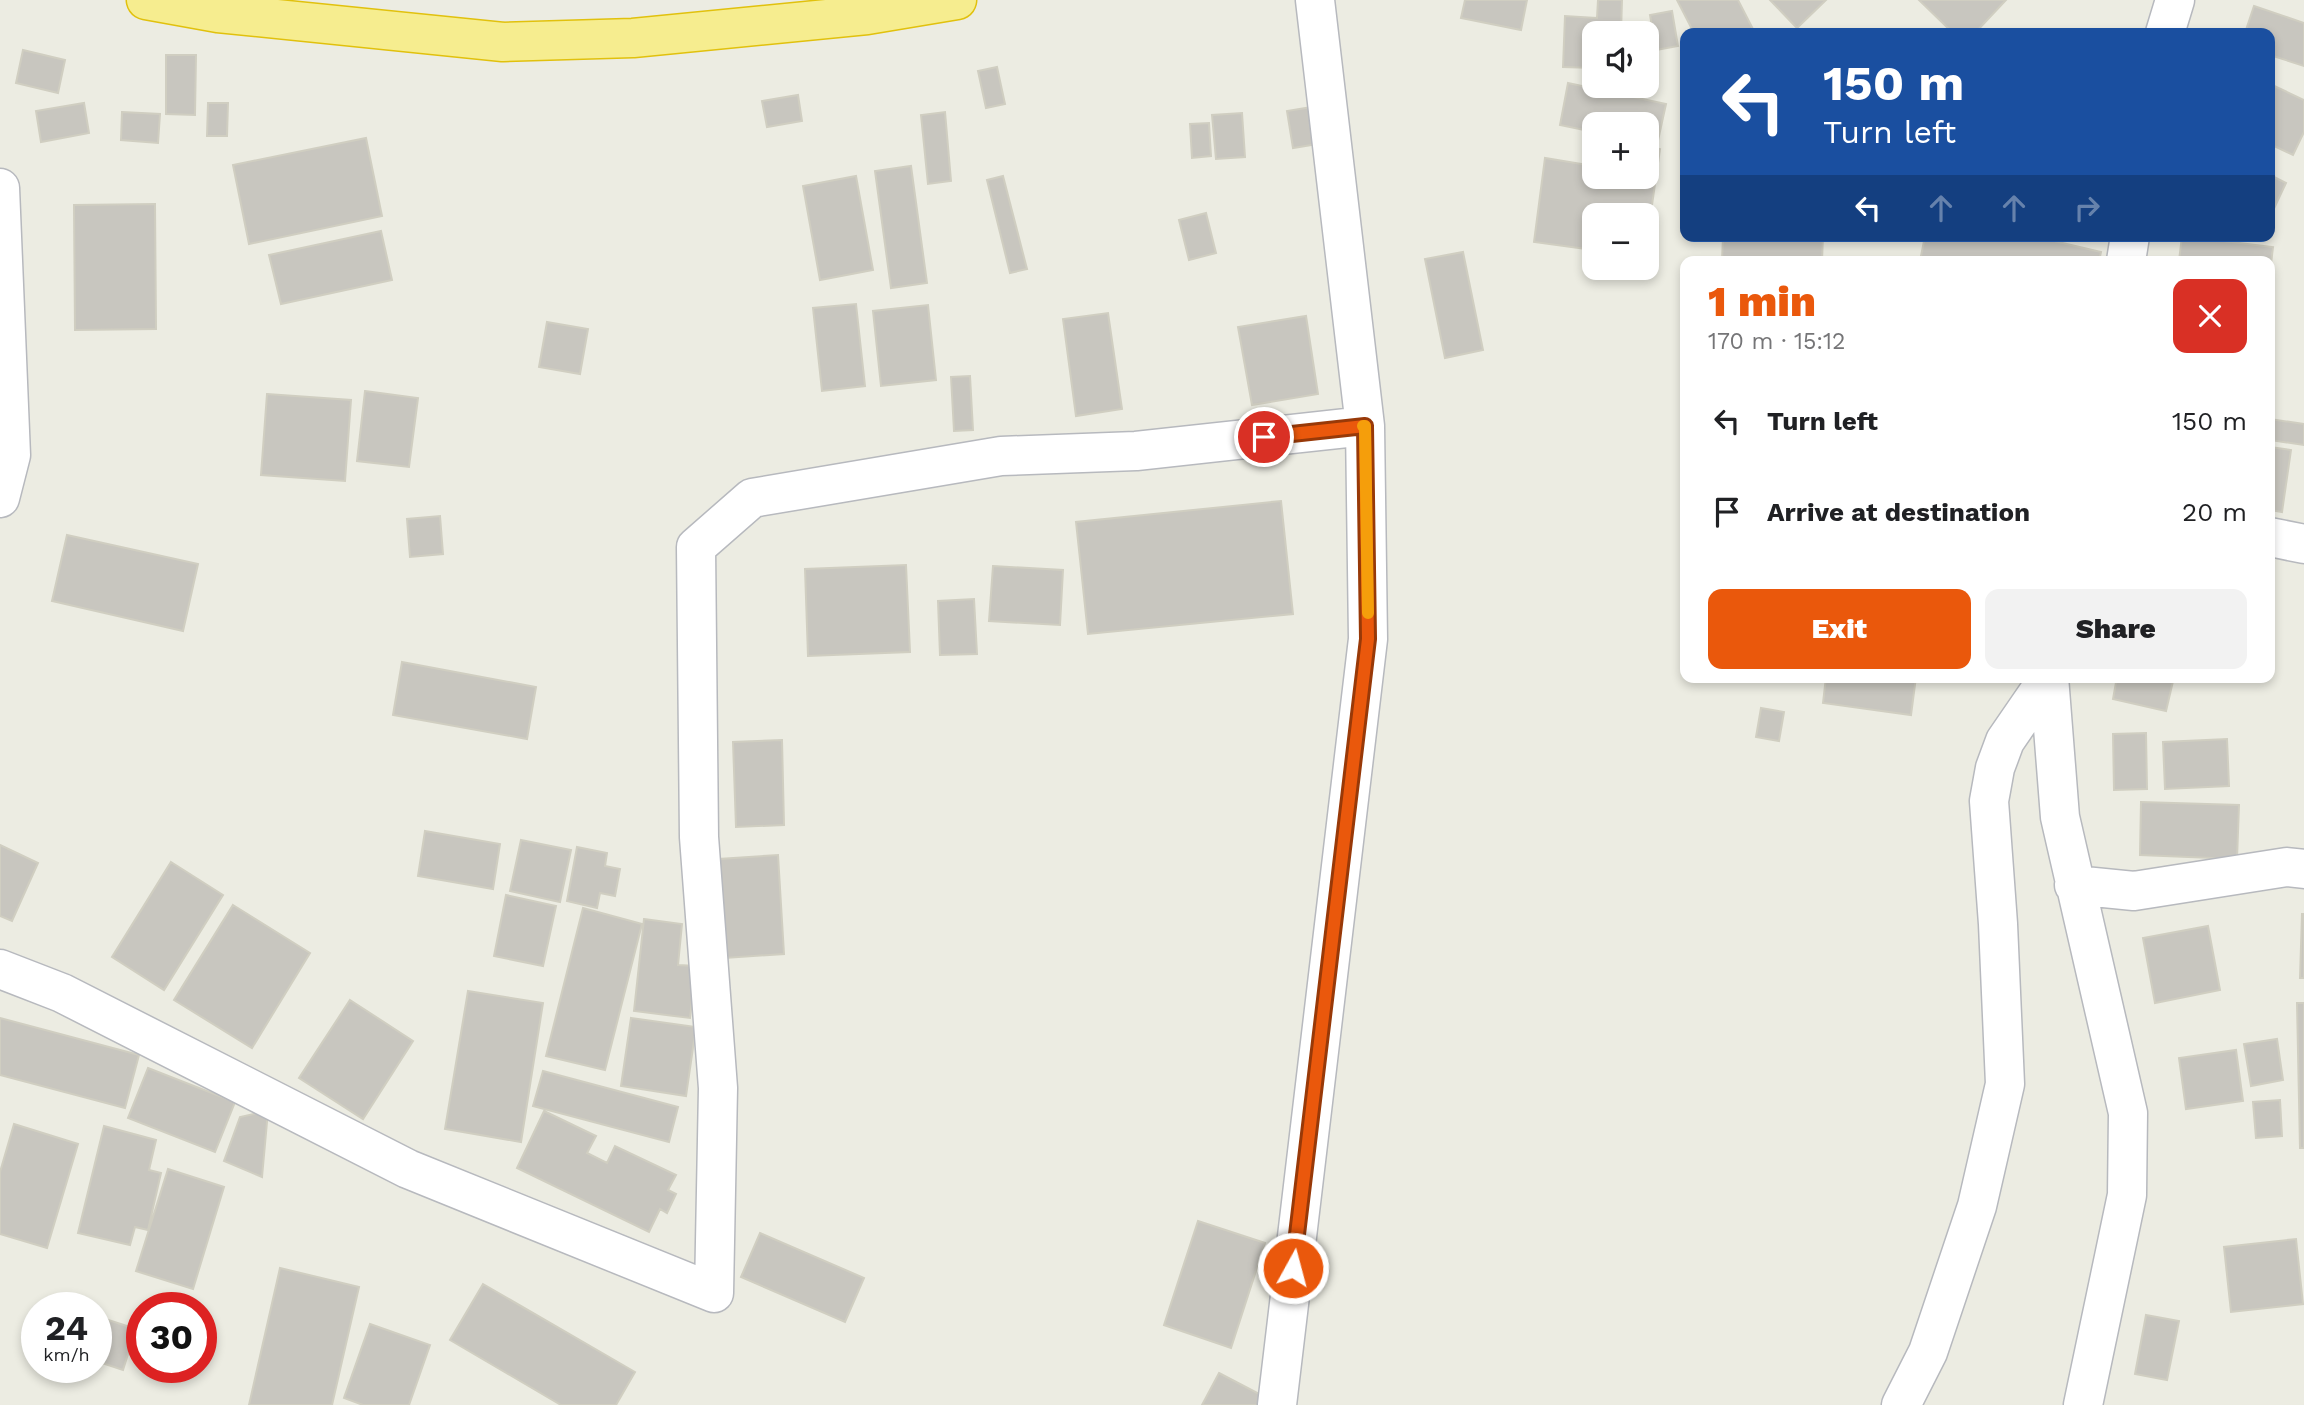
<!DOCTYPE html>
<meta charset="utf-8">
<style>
:root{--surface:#fff;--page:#f2f2f2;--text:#202124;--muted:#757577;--accent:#ea580c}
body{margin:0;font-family:"Work Sans",sans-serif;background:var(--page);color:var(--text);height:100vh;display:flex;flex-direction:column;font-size:26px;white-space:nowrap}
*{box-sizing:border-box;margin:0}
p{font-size:23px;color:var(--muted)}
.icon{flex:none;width:38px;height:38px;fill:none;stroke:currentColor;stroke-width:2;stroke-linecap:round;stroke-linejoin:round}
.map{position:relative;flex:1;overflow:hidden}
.side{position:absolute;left:1680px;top:256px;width:595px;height:427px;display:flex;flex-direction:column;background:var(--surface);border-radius:14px;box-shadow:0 4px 10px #0003}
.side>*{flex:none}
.guide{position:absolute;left:1680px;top:28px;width:595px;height:214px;border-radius:14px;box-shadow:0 4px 10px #0003;background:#1a4fa0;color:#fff;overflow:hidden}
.controls{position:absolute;left:1582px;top:21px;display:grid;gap:14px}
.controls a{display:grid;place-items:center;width:77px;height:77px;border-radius:14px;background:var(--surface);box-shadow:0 4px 10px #0003;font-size:35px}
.speed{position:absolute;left:21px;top:1292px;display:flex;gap:14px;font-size:35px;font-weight:700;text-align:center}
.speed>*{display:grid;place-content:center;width:91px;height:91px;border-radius:50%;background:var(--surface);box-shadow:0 4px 10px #0003;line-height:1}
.speed small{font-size:18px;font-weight:400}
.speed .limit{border:10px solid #d22;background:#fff;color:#111}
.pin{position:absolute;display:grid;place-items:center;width:60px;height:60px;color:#fff;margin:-30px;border:4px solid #fff;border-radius:50%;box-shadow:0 2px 7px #0007}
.me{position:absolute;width:77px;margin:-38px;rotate:7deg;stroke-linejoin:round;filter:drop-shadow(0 0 5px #0008)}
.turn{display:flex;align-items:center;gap:24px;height:147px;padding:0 28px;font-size:32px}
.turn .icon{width:91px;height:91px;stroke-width:2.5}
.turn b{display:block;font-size:49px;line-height:60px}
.lanes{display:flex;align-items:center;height:66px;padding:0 28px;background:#0003;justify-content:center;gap:35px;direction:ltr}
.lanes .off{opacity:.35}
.round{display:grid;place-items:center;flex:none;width:74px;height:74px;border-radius:14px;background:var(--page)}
.head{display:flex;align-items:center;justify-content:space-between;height:119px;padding:0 28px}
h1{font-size:42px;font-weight:800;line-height:52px;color:var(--accent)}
.button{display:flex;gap:14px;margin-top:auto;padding:14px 28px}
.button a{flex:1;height:80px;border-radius:14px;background:var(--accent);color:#fff;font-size:28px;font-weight:800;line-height:80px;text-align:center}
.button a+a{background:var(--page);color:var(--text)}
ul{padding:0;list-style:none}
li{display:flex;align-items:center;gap:21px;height:91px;padding:0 28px}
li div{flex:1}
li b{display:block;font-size:26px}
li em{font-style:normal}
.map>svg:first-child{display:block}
.building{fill:#c8c6bf;stroke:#d0cec1;stroke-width:2}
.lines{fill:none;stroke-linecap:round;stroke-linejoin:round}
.minor-casing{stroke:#b7b9be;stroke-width:41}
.highway-casing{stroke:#e1c10d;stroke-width:41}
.minor{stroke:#fff;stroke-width:38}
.highway{stroke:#f6ed8f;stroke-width:38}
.route-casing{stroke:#983908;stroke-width:18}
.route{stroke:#ea580c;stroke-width:12}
.slow{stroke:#f59e0b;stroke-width:12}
</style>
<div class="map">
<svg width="2304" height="1405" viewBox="0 0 2304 1405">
<rect width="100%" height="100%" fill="#ecece2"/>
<path class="building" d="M1465 0H1527L1521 30 1461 18Z
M1598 0H1622L1621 33H1594V68L1563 67 1565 16 1597 18Z
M1677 0H1738L1755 33H1694Z
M1770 0H1826L1797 28Z
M1919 0H2006L1975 33H1953Z
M2254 6 2304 23V66L2270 55V33H2245Z
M1672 11 1678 46 1656 50 1650 15Z
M23 50 65 60 58 93 16 83Z
M166 55H196L195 115 166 114Z
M997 67 1005 104 986 108 978 71Z
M1568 83 1666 104 1657 145 1647 143V124H1594V132L1560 125Z
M2270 84 2304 100V132L2293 155 2270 144Z
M798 95 802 121 767 127 762 101Z
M84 103 89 133 41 142 36 111Z
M208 103H228L227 136H207Z
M1312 107 1318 144 1293 148 1287 111Z
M122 112 160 114 158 143 121 140Z
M945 112 951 181 928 184 921 115Z
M1242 113 1245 157 1216 159 1212 115Z
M1209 123 1211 156 1192 158 1190 124Z
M366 138 382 216 249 244 233 165Z
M1647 147 1660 149 1651 212 1639 210 1638 215H1594V250L1534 242 1545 158 1594 166V177H1647Z
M911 166 927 283 891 288 875 171Z
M2270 175 2286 183 2270 217Z
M856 176 873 270 820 280 803 186Z
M1003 176 1027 269 1010 273 987 180Z
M155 204 156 329 75 330 74 205Z
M1206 213 1216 253 1189 260 1179 220Z
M381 231 392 280 281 304 269 255Z
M1723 236H1823L1822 261H1722Z
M1925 236H2033L2101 252 2099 261H1920Z
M2182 236 2273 247 2270 273V261H2179Z
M1463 252 1483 350 1445 358 1425 259Z
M856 304 865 386 822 391 813 308Z
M928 305 936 380 881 386 873 311Z
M1108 313 1122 409 1076 416 1063 319Z
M1306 316 1318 394 1252 405 1238 327Z
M547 322 588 329 580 374 539 367Z
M970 376 973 430 954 431 951 377Z
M365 391 418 398 409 467 357 461Z
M267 394 351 400 345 481 261 475Z
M2270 419 2304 424V445L2270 440Z
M2270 447 2291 450 2282 512 2270 510Z
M1281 501 1293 614 1088 634 1076 522Z
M440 516 443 554 410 557 407 519Z
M67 535 198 564 183 631 52 601Z
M906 565 910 652 808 656 805 569Z
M993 566 1063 570 1060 625 989 621Z
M974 599 977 654 940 655 938 601Z
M402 662 536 687 527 739 393 715Z
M1826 677H1916L1911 715 1823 703Z
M2117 677H2174L2166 711 2113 699Z
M1761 708 1784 712 1779 741 1756 737Z
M2146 733 2147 789 2114 790 2113 734Z
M2227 739 2229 786 2165 789 2163 742Z
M782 740 784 825 736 827 733 742Z
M2141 802 2239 805 2237 859 2140 855Z
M425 831 500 844 493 889 418 876Z
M521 840 571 850 560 902 510 891Z
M0 845 38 863 12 921 0 916Z
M577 847 607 853 605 866 620 869 615 896 600 893 597 908 567 901Z
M778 855 784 954 725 958 719 859Z
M171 862 223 895 164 990 112 957Z
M506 895 556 906 543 966 494 956Z
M233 905 310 953 252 1048 174 1000Z
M583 908 642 924 605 1070 546 1056Z
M2302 914H2304V978H2300Z
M644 919 682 924 678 965 696 966 690 1018 634 1011Z
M2208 926 2220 990 2155 1003 2143 938Z
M468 991 543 1003 521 1142 445 1129Z
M350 1000 413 1041 363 1119 299 1078Z
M2297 1003H2304V1148H2300Z
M0 1018 139 1055 125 1108 0 1075Z
M631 1018 696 1027 686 1096 621 1086Z
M2277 1039 2283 1080 2251 1086 2244 1044Z
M2236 1050 2243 1101 2186 1109 2179 1058Z
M148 1068 235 1102 215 1152 128 1118Z
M543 1071 678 1107 669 1142 533 1106Z
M2280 1100 2282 1136 2256 1138 2253 1102Z
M268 1111 262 1177 224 1161 240 1117Z
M544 1111 596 1136 587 1153 607 1163 615 1146 676 1175 668 1190 676 1194 667 1213 660 1209 649 1232 517 1168Z
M14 1124 78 1144 47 1248 0 1234V1172Z
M104 1126 156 1140 149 1170 161 1173 148 1230 135 1227 130 1245 78 1233Z
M168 1169 224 1187 193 1289 136 1271Z
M1198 1221 1265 1243 1231 1348 1164 1325Z
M760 1233 864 1278 845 1322 741 1277Z
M2296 1239 2303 1304 2231 1312 2224 1247Z
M280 1268 359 1287 332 1405H249Z
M483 1284 635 1372 616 1405H561L450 1340Z
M2146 1315 2179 1321 2167 1380 2135 1374Z
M96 1316 136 1329 123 1370 96 1361Z
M370 1324 430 1345 409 1405H363L344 1398Z
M1219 1373 1271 1400 1269 1405H1202Z"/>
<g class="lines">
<g class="minor-casing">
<path id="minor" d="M2165 33 2175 0
M0 188 11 455 0 498
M2126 261 2130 236
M2270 537 2304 544
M2049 677 2060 817 2128 1113 2127 1195 2083 1405
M2074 885 2134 891 2287 867 2304 869
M0 969 62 993 408 1169 714 1293 718 1088 699 837 696 547 752 498 1001 456 1136 451 1365 426
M1277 1405 1368 639 1365 426 1315 0
M1901 1405 1928 1352 1977 1206 2005 1084 1998 924 1989 801 1995 768 2005 741 2049 677"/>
</g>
<g class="highway-casing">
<path id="highway" d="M146 0 218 13 503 42 633 38 867 15 957 0"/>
</g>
<use href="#minor" class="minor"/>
<use href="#highway" class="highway"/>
</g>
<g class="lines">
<g class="route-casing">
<path id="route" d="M1264 437 1365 426 1368 639 1293 1268"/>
</g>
<use href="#route" class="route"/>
<path class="slow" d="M1363 426H1365L1368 613"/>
</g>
</svg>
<div class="controls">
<a><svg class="icon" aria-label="sound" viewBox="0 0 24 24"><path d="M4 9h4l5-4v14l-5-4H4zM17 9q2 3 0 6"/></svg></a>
<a>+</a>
<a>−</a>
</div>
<div class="speed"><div>24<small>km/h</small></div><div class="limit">30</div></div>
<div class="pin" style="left:1264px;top:437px;background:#d93025"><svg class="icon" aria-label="arrive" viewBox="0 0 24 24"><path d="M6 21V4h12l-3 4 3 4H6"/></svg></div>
<svg class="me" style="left:1293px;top:1268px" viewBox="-20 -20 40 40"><circle r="17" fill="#ea580c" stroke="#fff" stroke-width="3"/><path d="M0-11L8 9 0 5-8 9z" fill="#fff"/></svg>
<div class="guide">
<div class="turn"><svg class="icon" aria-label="left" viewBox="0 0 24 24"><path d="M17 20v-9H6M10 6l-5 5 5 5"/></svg><div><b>150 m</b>Turn left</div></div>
<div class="lanes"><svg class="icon" aria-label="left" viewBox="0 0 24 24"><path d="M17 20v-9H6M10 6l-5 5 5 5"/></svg><svg class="icon off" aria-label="ahead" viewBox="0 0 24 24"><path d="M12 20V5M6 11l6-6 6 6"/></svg><svg class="icon off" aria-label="ahead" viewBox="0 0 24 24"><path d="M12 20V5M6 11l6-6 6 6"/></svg><svg class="icon off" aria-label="right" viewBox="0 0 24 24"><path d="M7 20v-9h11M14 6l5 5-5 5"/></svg></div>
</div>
<section class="side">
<div class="head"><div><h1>1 min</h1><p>170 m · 15:12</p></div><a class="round" style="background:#d93025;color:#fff"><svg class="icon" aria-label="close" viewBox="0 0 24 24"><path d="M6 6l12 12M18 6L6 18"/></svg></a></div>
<ul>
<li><svg class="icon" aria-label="left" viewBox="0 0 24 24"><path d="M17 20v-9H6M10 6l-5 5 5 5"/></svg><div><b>Turn left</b></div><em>150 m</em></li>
<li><svg class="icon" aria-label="arrive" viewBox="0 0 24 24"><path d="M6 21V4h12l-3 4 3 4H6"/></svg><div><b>Arrive at destination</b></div><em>20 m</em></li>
</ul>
<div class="button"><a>Exit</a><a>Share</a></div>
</section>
</div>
